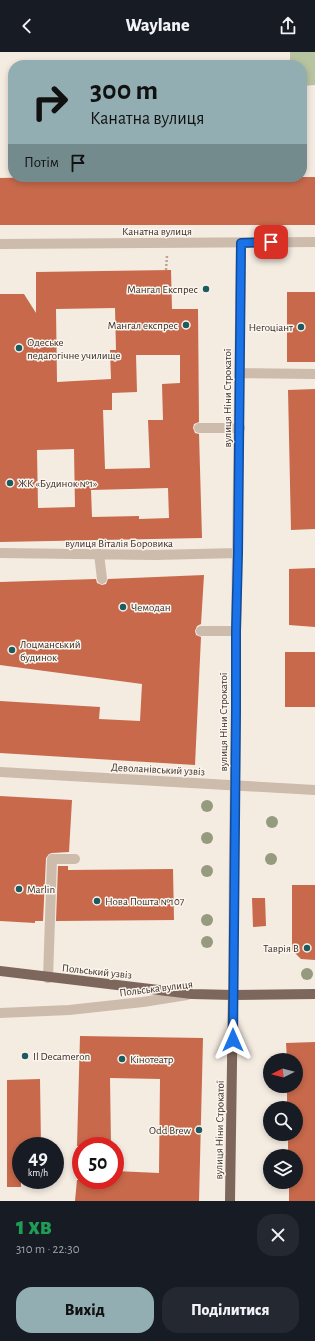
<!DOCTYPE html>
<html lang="uk">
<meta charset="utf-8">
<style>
:root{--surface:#171b24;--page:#242831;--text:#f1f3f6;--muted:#9ea1a6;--accent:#92aeb2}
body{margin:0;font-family:"Alegreya Sans",sans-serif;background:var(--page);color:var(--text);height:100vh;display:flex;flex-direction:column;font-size:15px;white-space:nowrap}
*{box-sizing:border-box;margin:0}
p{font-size:13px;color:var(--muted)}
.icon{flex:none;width:22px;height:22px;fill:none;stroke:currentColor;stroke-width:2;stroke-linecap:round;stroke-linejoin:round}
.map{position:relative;height:1149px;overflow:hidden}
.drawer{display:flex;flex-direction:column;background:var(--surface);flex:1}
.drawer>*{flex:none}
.top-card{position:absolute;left:8px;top:8px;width:299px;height:122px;border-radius:16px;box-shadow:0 2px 6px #0003;background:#92aeb2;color:#111;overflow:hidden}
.needle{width:26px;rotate:264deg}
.fabs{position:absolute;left:263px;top:1001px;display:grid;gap:8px}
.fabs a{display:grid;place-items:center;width:40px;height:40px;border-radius:50%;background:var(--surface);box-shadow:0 2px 6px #0003;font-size:20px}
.speed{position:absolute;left:12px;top:1085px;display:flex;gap:8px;font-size:20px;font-weight:700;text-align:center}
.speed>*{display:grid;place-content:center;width:52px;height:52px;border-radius:50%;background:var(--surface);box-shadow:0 2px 6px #0003;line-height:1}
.speed small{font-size:10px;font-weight:400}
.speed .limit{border:6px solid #d22;background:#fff;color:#111}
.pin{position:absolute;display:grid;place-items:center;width:34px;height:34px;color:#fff;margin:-17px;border-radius:8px;box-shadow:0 2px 6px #0006}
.me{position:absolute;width:44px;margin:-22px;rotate:0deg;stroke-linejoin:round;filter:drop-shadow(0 0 3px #0008)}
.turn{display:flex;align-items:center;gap:14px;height:84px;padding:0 16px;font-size:18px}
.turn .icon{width:52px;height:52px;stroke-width:2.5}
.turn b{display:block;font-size:28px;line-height:34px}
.then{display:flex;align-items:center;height:38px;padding:0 16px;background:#0003;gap:8px;font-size:15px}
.round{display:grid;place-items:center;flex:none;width:42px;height:42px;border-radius:16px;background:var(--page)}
.headline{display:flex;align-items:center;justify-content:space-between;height:68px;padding:0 16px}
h1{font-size:24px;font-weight:800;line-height:30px;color:#1e9e55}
.button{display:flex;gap:8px;margin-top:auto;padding:8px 16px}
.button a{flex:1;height:46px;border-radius:16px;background:var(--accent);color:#111;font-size:16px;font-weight:800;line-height:46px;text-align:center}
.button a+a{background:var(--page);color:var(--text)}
header{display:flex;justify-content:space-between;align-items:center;height:52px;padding:0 16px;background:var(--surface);font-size:18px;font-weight:800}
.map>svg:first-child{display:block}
.green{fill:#b8c4a0}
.building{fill:#c8694b;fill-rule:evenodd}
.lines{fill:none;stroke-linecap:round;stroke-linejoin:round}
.path{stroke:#b9a596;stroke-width:2.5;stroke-dasharray:2 2;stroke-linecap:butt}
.minor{stroke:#cdbbac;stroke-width:10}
.major{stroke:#7d675c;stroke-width:10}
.minor-bridge{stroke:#cdbbac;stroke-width:10}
.tree{fill:#969b7f}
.route-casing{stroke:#114b97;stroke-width:10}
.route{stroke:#1a73e8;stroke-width:7}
.poi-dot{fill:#1f5a5e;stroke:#fbf5ee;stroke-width:1.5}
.labels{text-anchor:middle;stroke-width:3;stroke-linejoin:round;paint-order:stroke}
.street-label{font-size:11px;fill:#3b302b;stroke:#fbf5ee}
.poi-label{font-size:11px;fill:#3b302b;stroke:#fbf5ee;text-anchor:start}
</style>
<header><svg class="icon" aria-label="back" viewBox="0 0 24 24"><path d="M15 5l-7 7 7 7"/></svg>Waylane<svg class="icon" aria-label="share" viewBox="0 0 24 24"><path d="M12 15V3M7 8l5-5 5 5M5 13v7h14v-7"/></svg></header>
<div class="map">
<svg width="315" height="1149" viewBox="0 0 315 1149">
<rect width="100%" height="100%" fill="#f4ebe1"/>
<path class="green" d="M290 0H315V33L302 34V13H290Z"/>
<path class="building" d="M43 125H315V173H0V126Z
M171 218 172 257H198L199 370 194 372 193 376 195 381 199 382 202 486 0 490V242H24L36 261V220ZM115 256 116 298H110L111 327 57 330 56 257ZM136 303H180V331L162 332 163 368H148L150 416 105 417 103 358H112V341L137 340ZM74 397 75 455 38 456 37 398ZM168 436 169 466 139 467V464L92 465 91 438Z
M287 240H315V310H287Z
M315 337V477L291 478 288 338Z
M315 516V575L289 573V517Z
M204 523 201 572 197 574 195 579 196 583 201 585 195 713 0 701V649L100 655 99 667 140 669 142 632 0 613V530L96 527 97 531 102 533 106 532 108 527Z
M285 600H315V655H285Z
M0 744 72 748 69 800 52 801 49 802 46 806 43 869H35V871L0 869Z
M58 814H68V818L173 817 174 868 56 869Z
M292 833H315V908L301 907 292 898Z
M252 846H265L266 874 253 875Z
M80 984 203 986 199 1149H75L77 1128H115V1119L159 1121 160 1027 110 1026 111 1094H77Z
M315 990V1149H289V1130H296V1104H288V1082H296V1056H287V1034H296V1008H287L286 991Z
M40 1027 41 1094H21V1135H7V1028Z"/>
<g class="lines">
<path class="path" d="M166 218 167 204"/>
<path class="minor" d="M0 192 315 190
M240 321 315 322
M199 376H240
M0 501 155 503 238 501
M99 502 102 527
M201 579H236
M236 658V579L241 191
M0 720 315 738
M48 926 52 807H75
M233 943 234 795
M0 961 69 958 143 950 187 943"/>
<path class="major" d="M0 919 192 942 233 943 315 942
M230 1149 233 943"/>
<path class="minor-bridge" d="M234 795 236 658"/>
</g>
<g class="tree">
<circle cx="207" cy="754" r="6"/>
<circle cx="272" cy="770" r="6"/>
<circle cx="207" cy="786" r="6"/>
<circle cx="271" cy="807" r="6"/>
<circle cx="207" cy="819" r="6"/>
<circle cx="207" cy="868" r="6"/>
<circle cx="207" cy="890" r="6"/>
<circle cx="307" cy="922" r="6"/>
</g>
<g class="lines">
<g class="route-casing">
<path id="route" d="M233 988 236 658V579L238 501 241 191 271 190"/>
</g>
<use href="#route" class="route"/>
</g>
<g class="poi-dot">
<circle cx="206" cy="237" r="4"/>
<circle cx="186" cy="273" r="4"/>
<circle cx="301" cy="275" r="4"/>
<circle cx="19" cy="296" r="4"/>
<circle cx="10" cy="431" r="4"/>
<circle cx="123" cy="555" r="4"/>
<circle cx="12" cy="598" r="4"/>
<circle cx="19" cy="837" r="4"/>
<circle cx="97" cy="849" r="4"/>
<circle cx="307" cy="896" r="4"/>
<circle cx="25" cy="1004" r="4"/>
<circle cx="122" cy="1007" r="4"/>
<circle cx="199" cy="1078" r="4"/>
</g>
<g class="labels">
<g class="street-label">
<text x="157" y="183">Канатна вулиця</text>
<text transform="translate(227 346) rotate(-90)" y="4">вулиця Ніни Строкатої</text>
<text x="119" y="495">вулиця Віталія Боровика</text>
<text transform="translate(223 670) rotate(-90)" y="4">вулиця Ніни Строкатої</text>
<text transform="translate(158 717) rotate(3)" y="4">Деволанівський узвіз</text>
<text transform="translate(97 919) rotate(6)" y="4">Польський узвіз</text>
<text transform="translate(156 936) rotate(-7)" y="4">Польська вулиця</text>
<text transform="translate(219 1078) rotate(-89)" y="4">вулиця Ніни Строкатої</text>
</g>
<g class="poi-label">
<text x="198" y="241" text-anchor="end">Мангал Експрес</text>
<text x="178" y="277" text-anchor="end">Мангал експрес</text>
<text x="293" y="279" text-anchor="end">Негоціант</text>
<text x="27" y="294">Одеське<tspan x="27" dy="13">педагогічне училище</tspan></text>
<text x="18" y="435">ЖК «Будинок №1»</text>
<text x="131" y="559">Чемодан</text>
<text x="20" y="596">Лоцманський<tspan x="20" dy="13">будинок</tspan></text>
<text x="27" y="841">Marlin</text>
<text x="105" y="853">Нова Пошта №107</text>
<text x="299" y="900" text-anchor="end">Таврія В</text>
<text x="33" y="1008">Il Decameron</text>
<text x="130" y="1011">Кінотеатр</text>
<text x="191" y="1082" text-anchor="end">Odd Brew</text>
</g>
</g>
</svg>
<div class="fabs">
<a><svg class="needle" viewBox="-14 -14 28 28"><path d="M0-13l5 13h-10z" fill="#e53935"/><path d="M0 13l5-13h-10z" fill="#9ea1a6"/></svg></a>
<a><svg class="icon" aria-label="search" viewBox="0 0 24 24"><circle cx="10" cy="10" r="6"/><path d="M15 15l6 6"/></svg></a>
<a><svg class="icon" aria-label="layers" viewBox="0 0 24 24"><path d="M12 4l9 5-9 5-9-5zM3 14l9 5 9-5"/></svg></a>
</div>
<div class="speed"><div>49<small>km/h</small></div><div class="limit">50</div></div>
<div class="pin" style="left:271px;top:190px;background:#d93025"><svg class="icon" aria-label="arrive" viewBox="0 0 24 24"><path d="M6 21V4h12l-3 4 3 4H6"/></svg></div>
<svg class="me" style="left:233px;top:988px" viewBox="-20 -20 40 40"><path d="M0-17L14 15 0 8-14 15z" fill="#1a73e8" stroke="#fff" stroke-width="4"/></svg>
<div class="top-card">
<div class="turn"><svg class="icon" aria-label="right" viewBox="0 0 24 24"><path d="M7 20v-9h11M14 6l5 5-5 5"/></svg><div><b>300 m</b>Канатна вулиця</div></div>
<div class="then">Потім<svg class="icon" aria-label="arrive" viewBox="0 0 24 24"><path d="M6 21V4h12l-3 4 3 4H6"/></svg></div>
</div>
</div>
<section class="drawer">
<div class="headline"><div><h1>1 хв</h1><p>310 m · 22:30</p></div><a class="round"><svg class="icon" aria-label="close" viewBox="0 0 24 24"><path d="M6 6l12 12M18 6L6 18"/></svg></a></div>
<div class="button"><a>Вихід</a><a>Поділитися</a></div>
</section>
